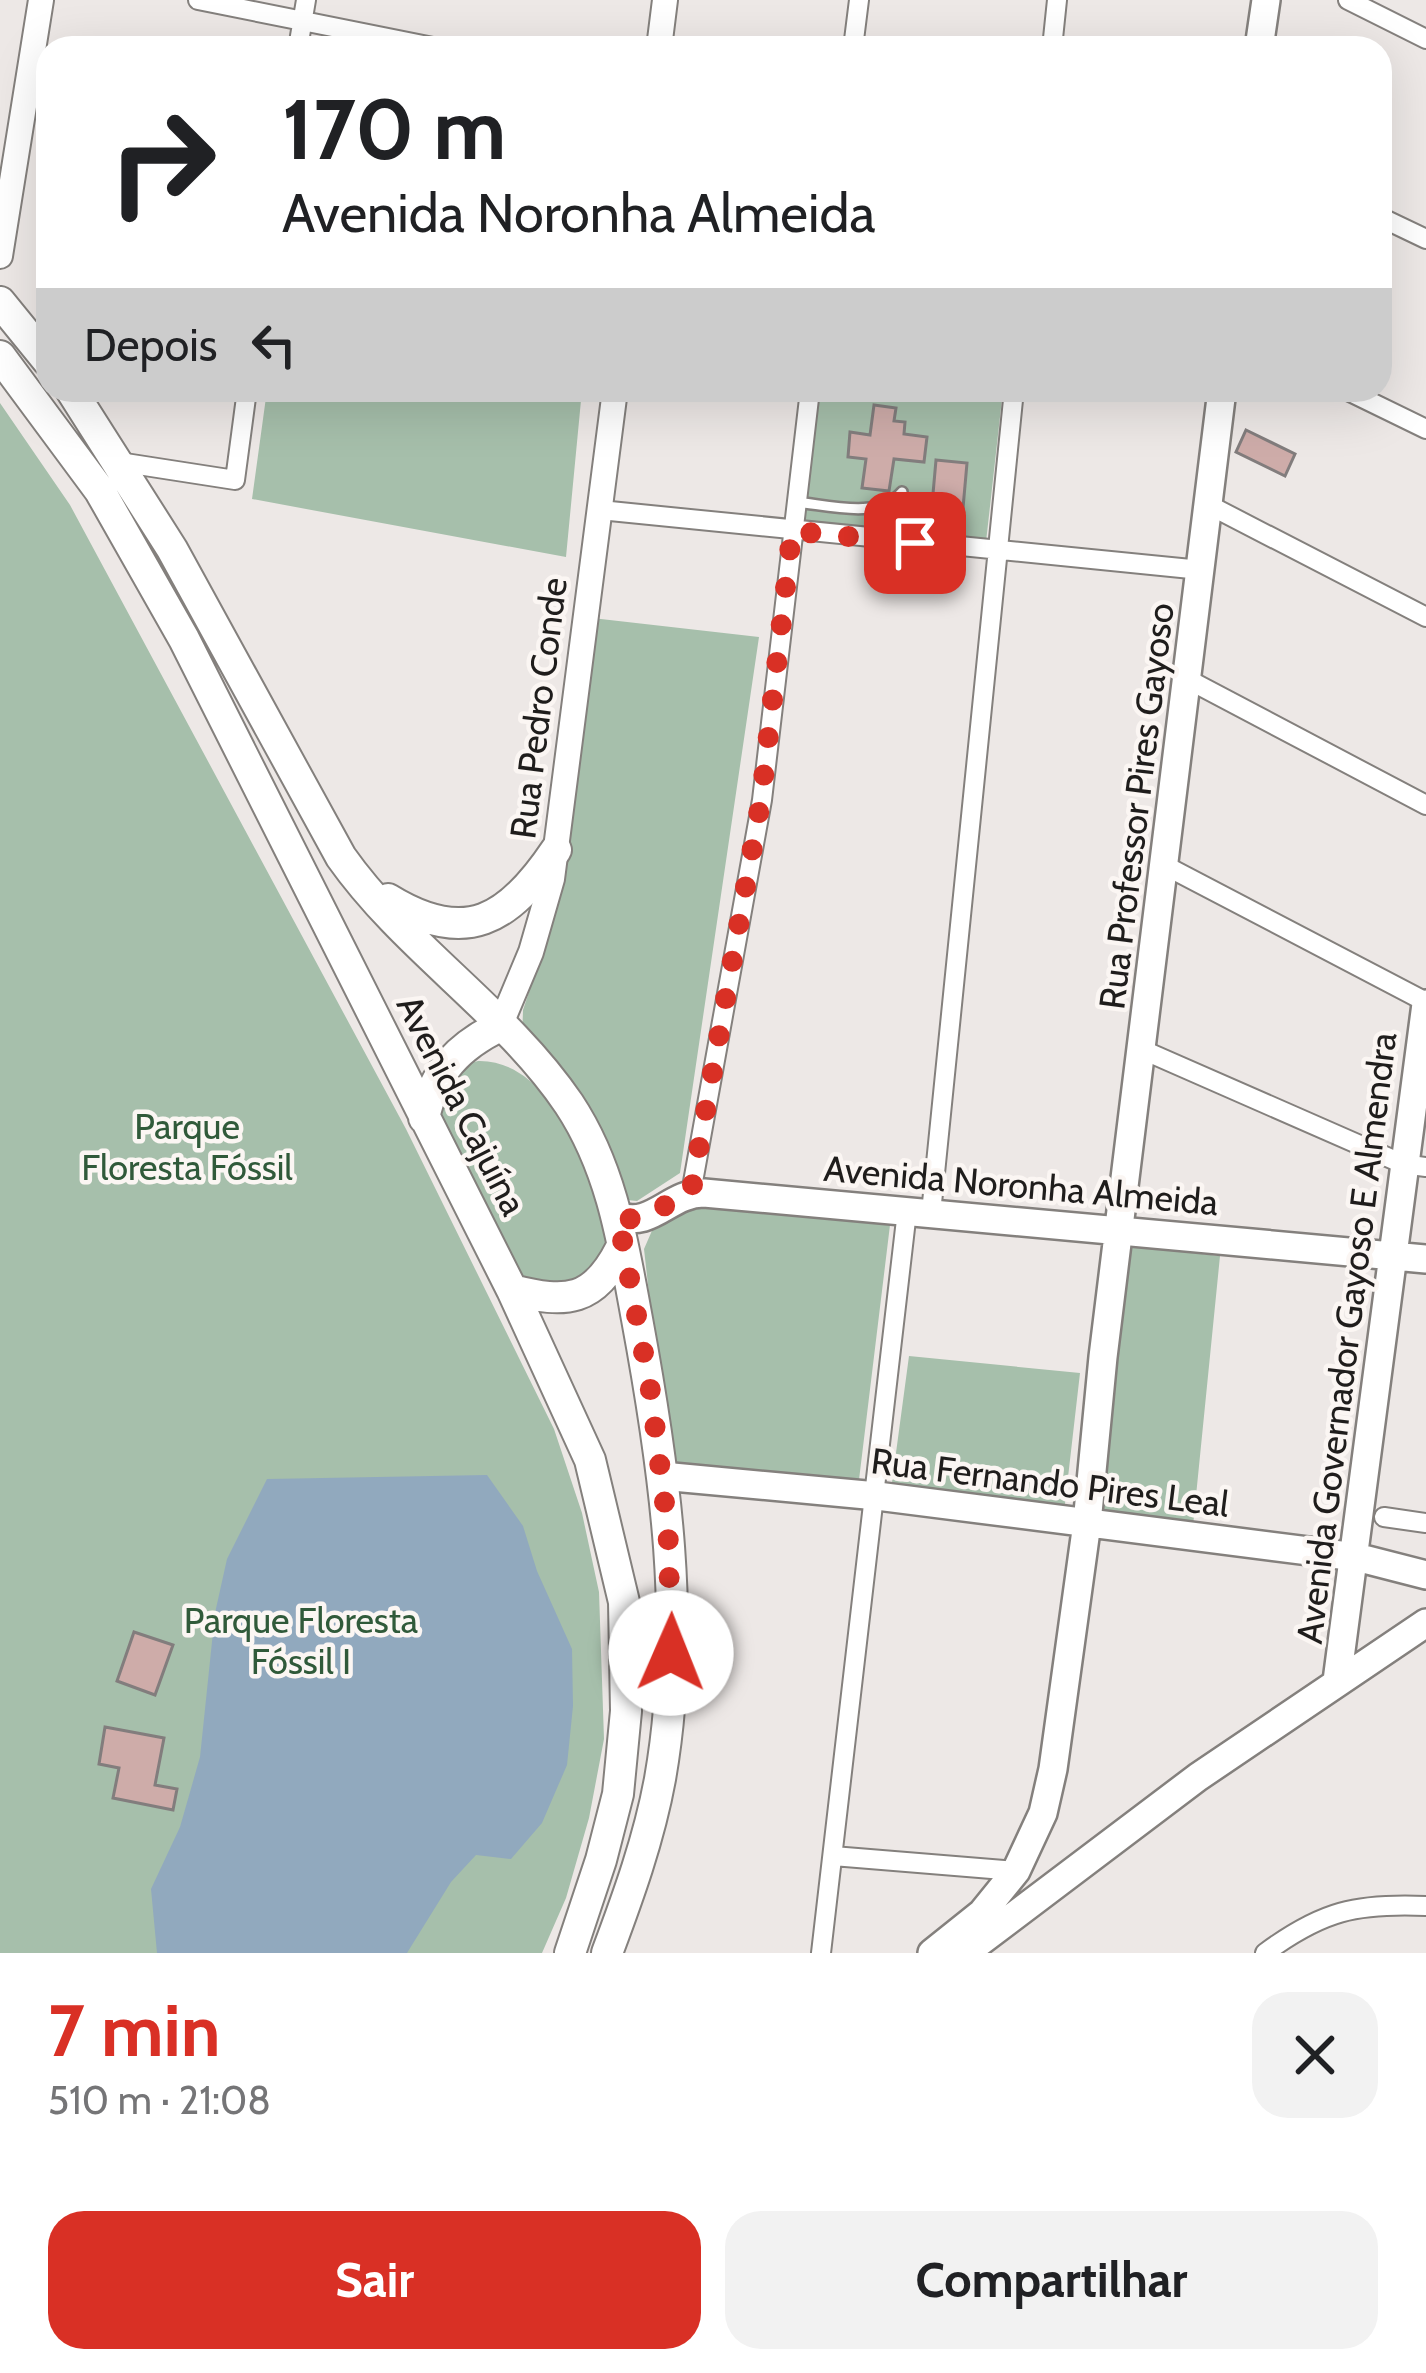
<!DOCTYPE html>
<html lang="pt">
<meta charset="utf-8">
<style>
:root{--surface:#fff;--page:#f2f2f2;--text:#202124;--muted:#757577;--accent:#d93025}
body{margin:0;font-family:Cabin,sans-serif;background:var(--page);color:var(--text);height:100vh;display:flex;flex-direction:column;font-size:45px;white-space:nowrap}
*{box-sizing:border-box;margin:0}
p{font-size:39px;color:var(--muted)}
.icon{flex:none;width:66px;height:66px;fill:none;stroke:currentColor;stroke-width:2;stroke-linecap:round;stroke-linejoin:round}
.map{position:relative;height:1953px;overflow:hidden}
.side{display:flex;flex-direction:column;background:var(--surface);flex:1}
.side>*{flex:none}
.hud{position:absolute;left:36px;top:36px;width:1356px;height:366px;border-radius:36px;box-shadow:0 12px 48px #0002;background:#fff;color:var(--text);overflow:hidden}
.pin{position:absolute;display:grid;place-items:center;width:102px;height:102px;color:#fff;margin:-51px;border-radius:24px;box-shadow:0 6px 18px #0006}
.me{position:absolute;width:132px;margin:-66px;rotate:1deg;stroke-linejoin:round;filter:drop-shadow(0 0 9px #0008)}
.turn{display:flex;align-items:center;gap:42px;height:252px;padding:0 48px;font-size:54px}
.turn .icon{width:156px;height:156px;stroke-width:2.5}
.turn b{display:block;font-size:84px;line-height:102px}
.then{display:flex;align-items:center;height:114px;padding:0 48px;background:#0003;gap:24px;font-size:45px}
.round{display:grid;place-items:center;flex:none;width:126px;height:126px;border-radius:36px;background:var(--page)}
.summary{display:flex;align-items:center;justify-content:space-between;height:204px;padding:0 48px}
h1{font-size:72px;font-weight:700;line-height:90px;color:var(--accent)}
.primary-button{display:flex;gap:24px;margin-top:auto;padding:24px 48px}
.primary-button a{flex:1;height:138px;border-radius:36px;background:var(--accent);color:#fff;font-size:48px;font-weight:700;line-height:138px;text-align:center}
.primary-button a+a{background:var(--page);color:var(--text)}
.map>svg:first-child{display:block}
.green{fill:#a6bfab}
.water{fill:#91a9be}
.building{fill:#ceaca9;stroke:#827d7d;stroke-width:3}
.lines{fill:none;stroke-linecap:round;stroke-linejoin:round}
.service-casing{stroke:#84807d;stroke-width:14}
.minor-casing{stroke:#84807d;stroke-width:22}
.tertiary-casing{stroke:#84807d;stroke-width:28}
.secondary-casing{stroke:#84807d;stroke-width:32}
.primary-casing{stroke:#84807d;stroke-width:34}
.service{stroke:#fff;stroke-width:9}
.minor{stroke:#fff;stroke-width:18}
.tertiary{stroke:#fff;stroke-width:24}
.secondary{stroke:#fff;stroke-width:27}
.primary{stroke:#fff;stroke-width:30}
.route{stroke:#d93025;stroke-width:21;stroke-dasharray:0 37.8}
.labels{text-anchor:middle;stroke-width:9;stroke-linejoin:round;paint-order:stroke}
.street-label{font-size:36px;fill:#1f1d1c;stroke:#fbf6f3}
.park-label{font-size:36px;fill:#305a3a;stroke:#fbf6f3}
</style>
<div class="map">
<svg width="1426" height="1953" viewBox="0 0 1426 1953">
<rect width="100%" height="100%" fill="#ede8e6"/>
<path class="green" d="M267 390H582L566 557 252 499Z
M815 390H1003L986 542 799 521Z
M0 403 70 505 406 1129 554 1429 582 1513 599 1592 604 1739 589 1818 566 1898 542 1953H0Z
M592 618 759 637 680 1173 637 1201 627 1200 522 1041 523 1010 544 947Z
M478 1061C555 1059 600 1185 606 1247L580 1284 520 1281 433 1112C436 1093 460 1065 478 1061Z
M681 1204 890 1225 858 1488 668 1463 644 1249 654 1226Z
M1130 1246 1220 1256 1193 1526 1100 1516Z
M909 1356 1080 1373 1064 1512 891 1490Z"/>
<path class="water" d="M487 1475 523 1526 537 1571 572 1649 573 1706 567 1765 542 1823 511 1859 476 1855 451 1882 407 1953H157L151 1889 180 1827 200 1757 215 1613 227 1559 267 1479Z"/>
<path class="building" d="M874 405 896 408 894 421 905 422 904 434 927 437 924 462 894 459 889 491 862 488 866 459 848 457 850 432 870 435Z
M1246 430 1295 454 1285 476 1236 452Z
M936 460 967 463 963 508 932 505Z
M134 1632 173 1645 155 1695 117 1681Z
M105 1727 164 1738 155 1785 177 1789 173 1810 113 1798 119 1768 99 1764Z"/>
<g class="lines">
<g class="service-casing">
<path id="service" d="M796 502C828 505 879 520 902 492"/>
</g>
<g class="minor-casing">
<path id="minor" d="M198 0 438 48
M1348 0 1426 39
M298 48 306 0
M853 48 859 0
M1052 48 1057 0
M1380 217 1426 239
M1346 390 1426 429
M119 462 235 480 247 390
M1209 505 1426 617
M600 510 1201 570
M1189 680 1426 805
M1166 866 1426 1002
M1143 1050 1403 1164 1426 1167
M691 1193 762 800 810 390
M931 1213 1014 390
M1384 1517 1426 1523
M833 1856 1016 1871
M821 1953 907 1211
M1265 1953C1322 1911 1356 1903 1426 1906"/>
</g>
<g class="tertiary-casing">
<path id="tertiary" d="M659 48 665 0
M0 256 41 0
M500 1026 531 952 552 879 615 390"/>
</g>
<g class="secondary-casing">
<path id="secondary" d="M1259 48 1266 0
M618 1216C652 1229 669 1193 704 1193L1426 1259
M662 1476 877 1496 1356 1557 1426 1575
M1337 1681 1426 1004
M932 1953 982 1913 1016 1871 1043 1813 1053 1769 1087 1523 1103 1357 1222 390
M965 1953 1198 1777 1426 1623"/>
</g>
<g class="primary-casing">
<path id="primary" d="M0 302 48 361
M0 356 100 491 184 639 512 1290 590 1460 624 1602 626 1711 618 1794 601 1860 570 1953
M71 390 172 549 341 857C406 949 506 1011 569 1104 612 1169 623 1243 637 1319 665 1470 687 1626 660 1779 649 1839 628 1897 607 1953
M388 899C466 947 509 920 556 850
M424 1118C434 1071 459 1046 500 1026
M512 1290C567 1304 594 1302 621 1248"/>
</g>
<use href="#service" class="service"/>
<use href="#minor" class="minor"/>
<use href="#tertiary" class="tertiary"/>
<use href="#secondary" class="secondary"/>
<use href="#primary" class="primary"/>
</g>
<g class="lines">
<path class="route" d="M671 1653 668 1530 650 1387 618 1216C650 1228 662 1200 691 1193L761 800 792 531 915 543"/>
</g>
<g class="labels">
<g class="street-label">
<text transform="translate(538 708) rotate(-83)" y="13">Rua Pedro Conde</text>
<text transform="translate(1136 806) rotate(-83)" y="13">Rua Professor Pires Gayoso</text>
<text transform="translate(462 1105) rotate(63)" y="13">Avenida Cajuína</text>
<text transform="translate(1021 1185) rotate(5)" y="13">Avenida Noronha Almeida</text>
<text transform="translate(1346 1338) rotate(-83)" y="13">Avenida Governador Gayoso E Almendra</text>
<text transform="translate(1050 1482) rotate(7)" y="13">Rua Fernando Pires Leal</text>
</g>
<g class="park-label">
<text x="187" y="1139">Parque<tspan x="187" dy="41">Floresta Fóssil</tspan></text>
<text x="301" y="1633">Parque Floresta<tspan x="301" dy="41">Fóssil I</tspan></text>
</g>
</g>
</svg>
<div class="pin" style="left:915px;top:543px;background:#d93025"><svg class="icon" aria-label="arrive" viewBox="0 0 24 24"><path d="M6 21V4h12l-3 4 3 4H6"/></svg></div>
<svg class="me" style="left:671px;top:1653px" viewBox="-20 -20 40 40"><circle r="19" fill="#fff"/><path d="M0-13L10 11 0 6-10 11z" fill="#d93025"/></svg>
<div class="hud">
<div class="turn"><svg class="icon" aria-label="right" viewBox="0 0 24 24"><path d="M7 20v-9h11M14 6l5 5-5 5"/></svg><div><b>170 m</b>Avenida Noronha Almeida</div></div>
<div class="then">Depois<svg class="icon" aria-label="left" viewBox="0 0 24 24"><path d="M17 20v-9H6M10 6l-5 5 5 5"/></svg></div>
</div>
</div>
<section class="side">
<div class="summary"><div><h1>7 min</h1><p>510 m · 21:08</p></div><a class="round"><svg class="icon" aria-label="close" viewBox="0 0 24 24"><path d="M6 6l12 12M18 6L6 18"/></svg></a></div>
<div class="primary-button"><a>Sair</a><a>Compartilhar</a></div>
</section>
